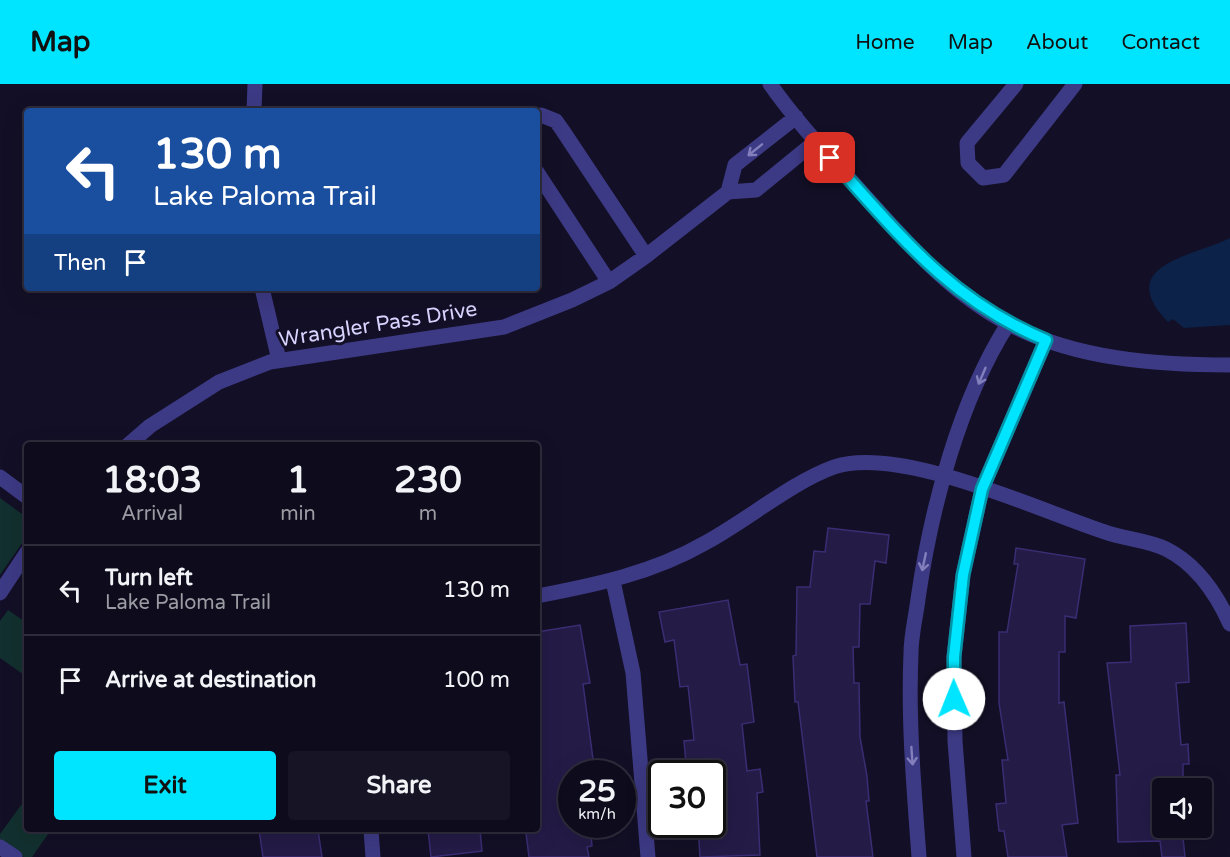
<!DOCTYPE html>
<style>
:root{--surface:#0e0b1c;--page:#171425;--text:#f1f3f6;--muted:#9b9ba3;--line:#2e2b3b;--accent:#00e5ff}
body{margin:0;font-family:"Varela Round",sans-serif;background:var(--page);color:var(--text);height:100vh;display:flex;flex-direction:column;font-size:22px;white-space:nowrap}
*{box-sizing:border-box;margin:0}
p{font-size:20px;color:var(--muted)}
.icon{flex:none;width:33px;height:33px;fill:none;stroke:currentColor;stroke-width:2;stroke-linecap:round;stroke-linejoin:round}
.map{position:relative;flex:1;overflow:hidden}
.drawer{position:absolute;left:24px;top:358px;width:516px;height:390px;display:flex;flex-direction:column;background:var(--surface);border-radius:6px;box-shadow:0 6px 24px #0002,0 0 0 2px var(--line)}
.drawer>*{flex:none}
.top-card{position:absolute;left:24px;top:24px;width:516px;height:183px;border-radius:6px;box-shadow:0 6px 24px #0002,0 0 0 2px var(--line);background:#1a4fa0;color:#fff;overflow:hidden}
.buttons{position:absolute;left:1152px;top:694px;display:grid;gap:12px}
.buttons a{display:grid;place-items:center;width:60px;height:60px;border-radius:6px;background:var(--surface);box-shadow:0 6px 24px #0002,0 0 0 2px var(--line);font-size:30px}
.speed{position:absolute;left:558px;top:676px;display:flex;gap:12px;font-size:30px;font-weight:700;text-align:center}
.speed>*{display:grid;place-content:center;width:78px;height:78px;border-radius:50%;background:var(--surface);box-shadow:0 6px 24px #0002,0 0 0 2px var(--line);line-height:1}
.speed small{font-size:15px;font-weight:400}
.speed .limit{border:3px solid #111;border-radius:9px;background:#fff;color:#111}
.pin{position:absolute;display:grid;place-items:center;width:51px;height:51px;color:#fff;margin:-26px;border-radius:12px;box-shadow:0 3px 9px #0006}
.me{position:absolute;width:66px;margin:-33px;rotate:359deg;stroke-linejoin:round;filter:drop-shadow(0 0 4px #0008)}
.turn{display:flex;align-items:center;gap:21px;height:126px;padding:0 30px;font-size:27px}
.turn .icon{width:78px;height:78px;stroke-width:2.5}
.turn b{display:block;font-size:42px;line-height:51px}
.then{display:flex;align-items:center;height:57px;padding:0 30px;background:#0003;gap:12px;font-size:22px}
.eta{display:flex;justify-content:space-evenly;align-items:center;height:102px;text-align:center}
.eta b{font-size:36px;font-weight:800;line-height:42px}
.cta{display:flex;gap:12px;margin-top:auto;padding:12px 30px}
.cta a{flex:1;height:69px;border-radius:6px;background:var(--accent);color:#111;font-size:24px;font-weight:800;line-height:69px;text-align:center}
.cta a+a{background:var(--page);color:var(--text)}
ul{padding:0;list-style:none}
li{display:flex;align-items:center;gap:18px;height:90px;padding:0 30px;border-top:2px solid var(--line)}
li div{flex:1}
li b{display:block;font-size:22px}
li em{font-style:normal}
header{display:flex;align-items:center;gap:36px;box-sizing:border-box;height:84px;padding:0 30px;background:var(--accent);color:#111}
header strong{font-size:28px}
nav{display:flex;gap:33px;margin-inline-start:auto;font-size:21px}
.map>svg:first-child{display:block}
.green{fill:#12302f}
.water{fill:#0c2248}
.building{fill:#241b47;stroke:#3b2d73;stroke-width:1.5}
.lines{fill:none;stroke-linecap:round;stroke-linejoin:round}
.minor{stroke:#3d3a85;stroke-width:15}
.oneway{stroke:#837fbc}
.route-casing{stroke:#0095a6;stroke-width:15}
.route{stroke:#00e5ff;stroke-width:10}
.labels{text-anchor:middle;stroke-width:6;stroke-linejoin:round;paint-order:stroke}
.street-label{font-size:21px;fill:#d9d4ff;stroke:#130f26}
</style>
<header>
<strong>Map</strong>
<nav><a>Home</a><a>Map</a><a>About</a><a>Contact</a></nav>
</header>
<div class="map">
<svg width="1230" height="773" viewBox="0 0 1230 773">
<rect width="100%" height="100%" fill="#130f26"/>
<path class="green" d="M0 414 22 430 27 452 0 491Z
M8 526 27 539V593L0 574V537Z
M27 713V746H51L32 773H24L0 757V750Z"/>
<path class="water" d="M1230 154V241L1184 244 1173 235 1168 238C1112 180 1196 172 1230 154Z"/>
<path class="building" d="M828 444 889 451 886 479 875 477 870 520H860L859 563H853L854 599H859L860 653 867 692 869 717H866L873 773H817L798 618H795L793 572 796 571 797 503H810L814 467 825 468Z
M1016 464 1085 475 1076 534 1065 532V568H1059V619L1064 618 1078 739 1062 741 1067 773H1008L1004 747H999L996 720 1006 719 1002 676H1008L999 619V548H1007L1018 480H1014Z
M728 516 740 581 747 580 754 638 742 640 747 687 760 685 763 708 757 709 760 771 700 773 698 741H712V690H687L684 657 694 656 688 602 680 603 674 556 665 558 659 528Z
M1186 539 1189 598 1176 599 1181 661 1188 660 1189 680H1183V705H1162V744H1182L1185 773H1162L1160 757 1118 758 1116 691H1120L1107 579 1131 578 1130 542Z
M580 541 590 599 583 600 595 690H572V743L590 741 592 762 587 763 589 773H529L526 749 537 747V548Z
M259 746H318L322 773H263Z
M428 746H480L482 767 431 773Z"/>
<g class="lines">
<path class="minor" d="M770 0C798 40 832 75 864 111 907 159 951 210 1009 240 1075 275 1156 281 1230 281
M1016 0 967 59 968 79 983 94 1004 91 1075 0
M254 27 255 0
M537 32 541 31 556 37 563 47 646 172
M537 88 609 198
M728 108 735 81 796 33
M262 204 279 276
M127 362 150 342 219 298 270 278 504 243 572 216 609 198 646 172 728 108 756 106 816 57
M0 393 27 413
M613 497 633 589 648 773
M0 509 27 468
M537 512C595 501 653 489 705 459 746 437 792 398 834 383 900 361 1038 426 1105 448 1124 455 1148 456 1166 465 1196 480 1217 511 1230 540
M371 746 373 773
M0 763 15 773
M919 773C914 705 908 637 911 569 911 551 916 532 918 515 931 425 959 317 1008 240
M964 773 955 657 954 573 963 491 982 405 1046 256"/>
</g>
<defs><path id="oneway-shaft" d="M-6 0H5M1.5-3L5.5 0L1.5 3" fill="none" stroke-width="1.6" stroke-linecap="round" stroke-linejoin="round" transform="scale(1.5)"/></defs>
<g class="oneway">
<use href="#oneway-shaft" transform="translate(755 66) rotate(141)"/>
<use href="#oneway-shaft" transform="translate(982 292) rotate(113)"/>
<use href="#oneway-shaft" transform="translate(924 478) rotate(102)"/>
<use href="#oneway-shaft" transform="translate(912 672) rotate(86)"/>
</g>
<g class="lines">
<g class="route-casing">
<path id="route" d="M830 74C898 149 949 216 1046 256L982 405 963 491 954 573V615"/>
</g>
<use href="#route" class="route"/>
</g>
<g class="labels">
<g class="street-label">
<text transform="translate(378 240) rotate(-9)" y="7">Wrangler Pass Drive</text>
</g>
</g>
</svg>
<div class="buttons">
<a><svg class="icon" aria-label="sound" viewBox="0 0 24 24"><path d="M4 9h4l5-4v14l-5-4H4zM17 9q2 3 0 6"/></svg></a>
</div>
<div class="speed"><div>25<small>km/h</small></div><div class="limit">30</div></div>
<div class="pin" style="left:830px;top:74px;background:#d93025"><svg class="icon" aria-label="arrive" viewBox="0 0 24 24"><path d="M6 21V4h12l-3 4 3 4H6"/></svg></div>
<svg class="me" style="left:954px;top:615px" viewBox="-20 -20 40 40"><circle r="19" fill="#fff"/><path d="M0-13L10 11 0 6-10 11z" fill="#00e5ff"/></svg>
<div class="top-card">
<div class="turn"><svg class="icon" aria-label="left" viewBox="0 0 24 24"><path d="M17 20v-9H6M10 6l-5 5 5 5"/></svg><div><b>130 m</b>Lake Paloma Trail</div></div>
<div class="then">Then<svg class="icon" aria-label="arrive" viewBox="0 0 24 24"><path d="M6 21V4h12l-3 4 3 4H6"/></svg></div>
</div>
<section class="drawer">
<div class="eta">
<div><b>18:03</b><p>Arrival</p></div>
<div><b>1</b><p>min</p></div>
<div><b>230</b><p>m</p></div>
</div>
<ul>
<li><svg class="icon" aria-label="left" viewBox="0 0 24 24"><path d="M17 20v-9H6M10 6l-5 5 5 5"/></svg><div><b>Turn left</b><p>Lake Paloma Trail</p></div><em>130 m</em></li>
<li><svg class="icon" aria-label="arrive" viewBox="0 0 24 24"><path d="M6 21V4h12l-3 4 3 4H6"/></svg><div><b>Arrive at destination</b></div><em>100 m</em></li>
</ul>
<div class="cta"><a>Exit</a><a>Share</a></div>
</section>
</div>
